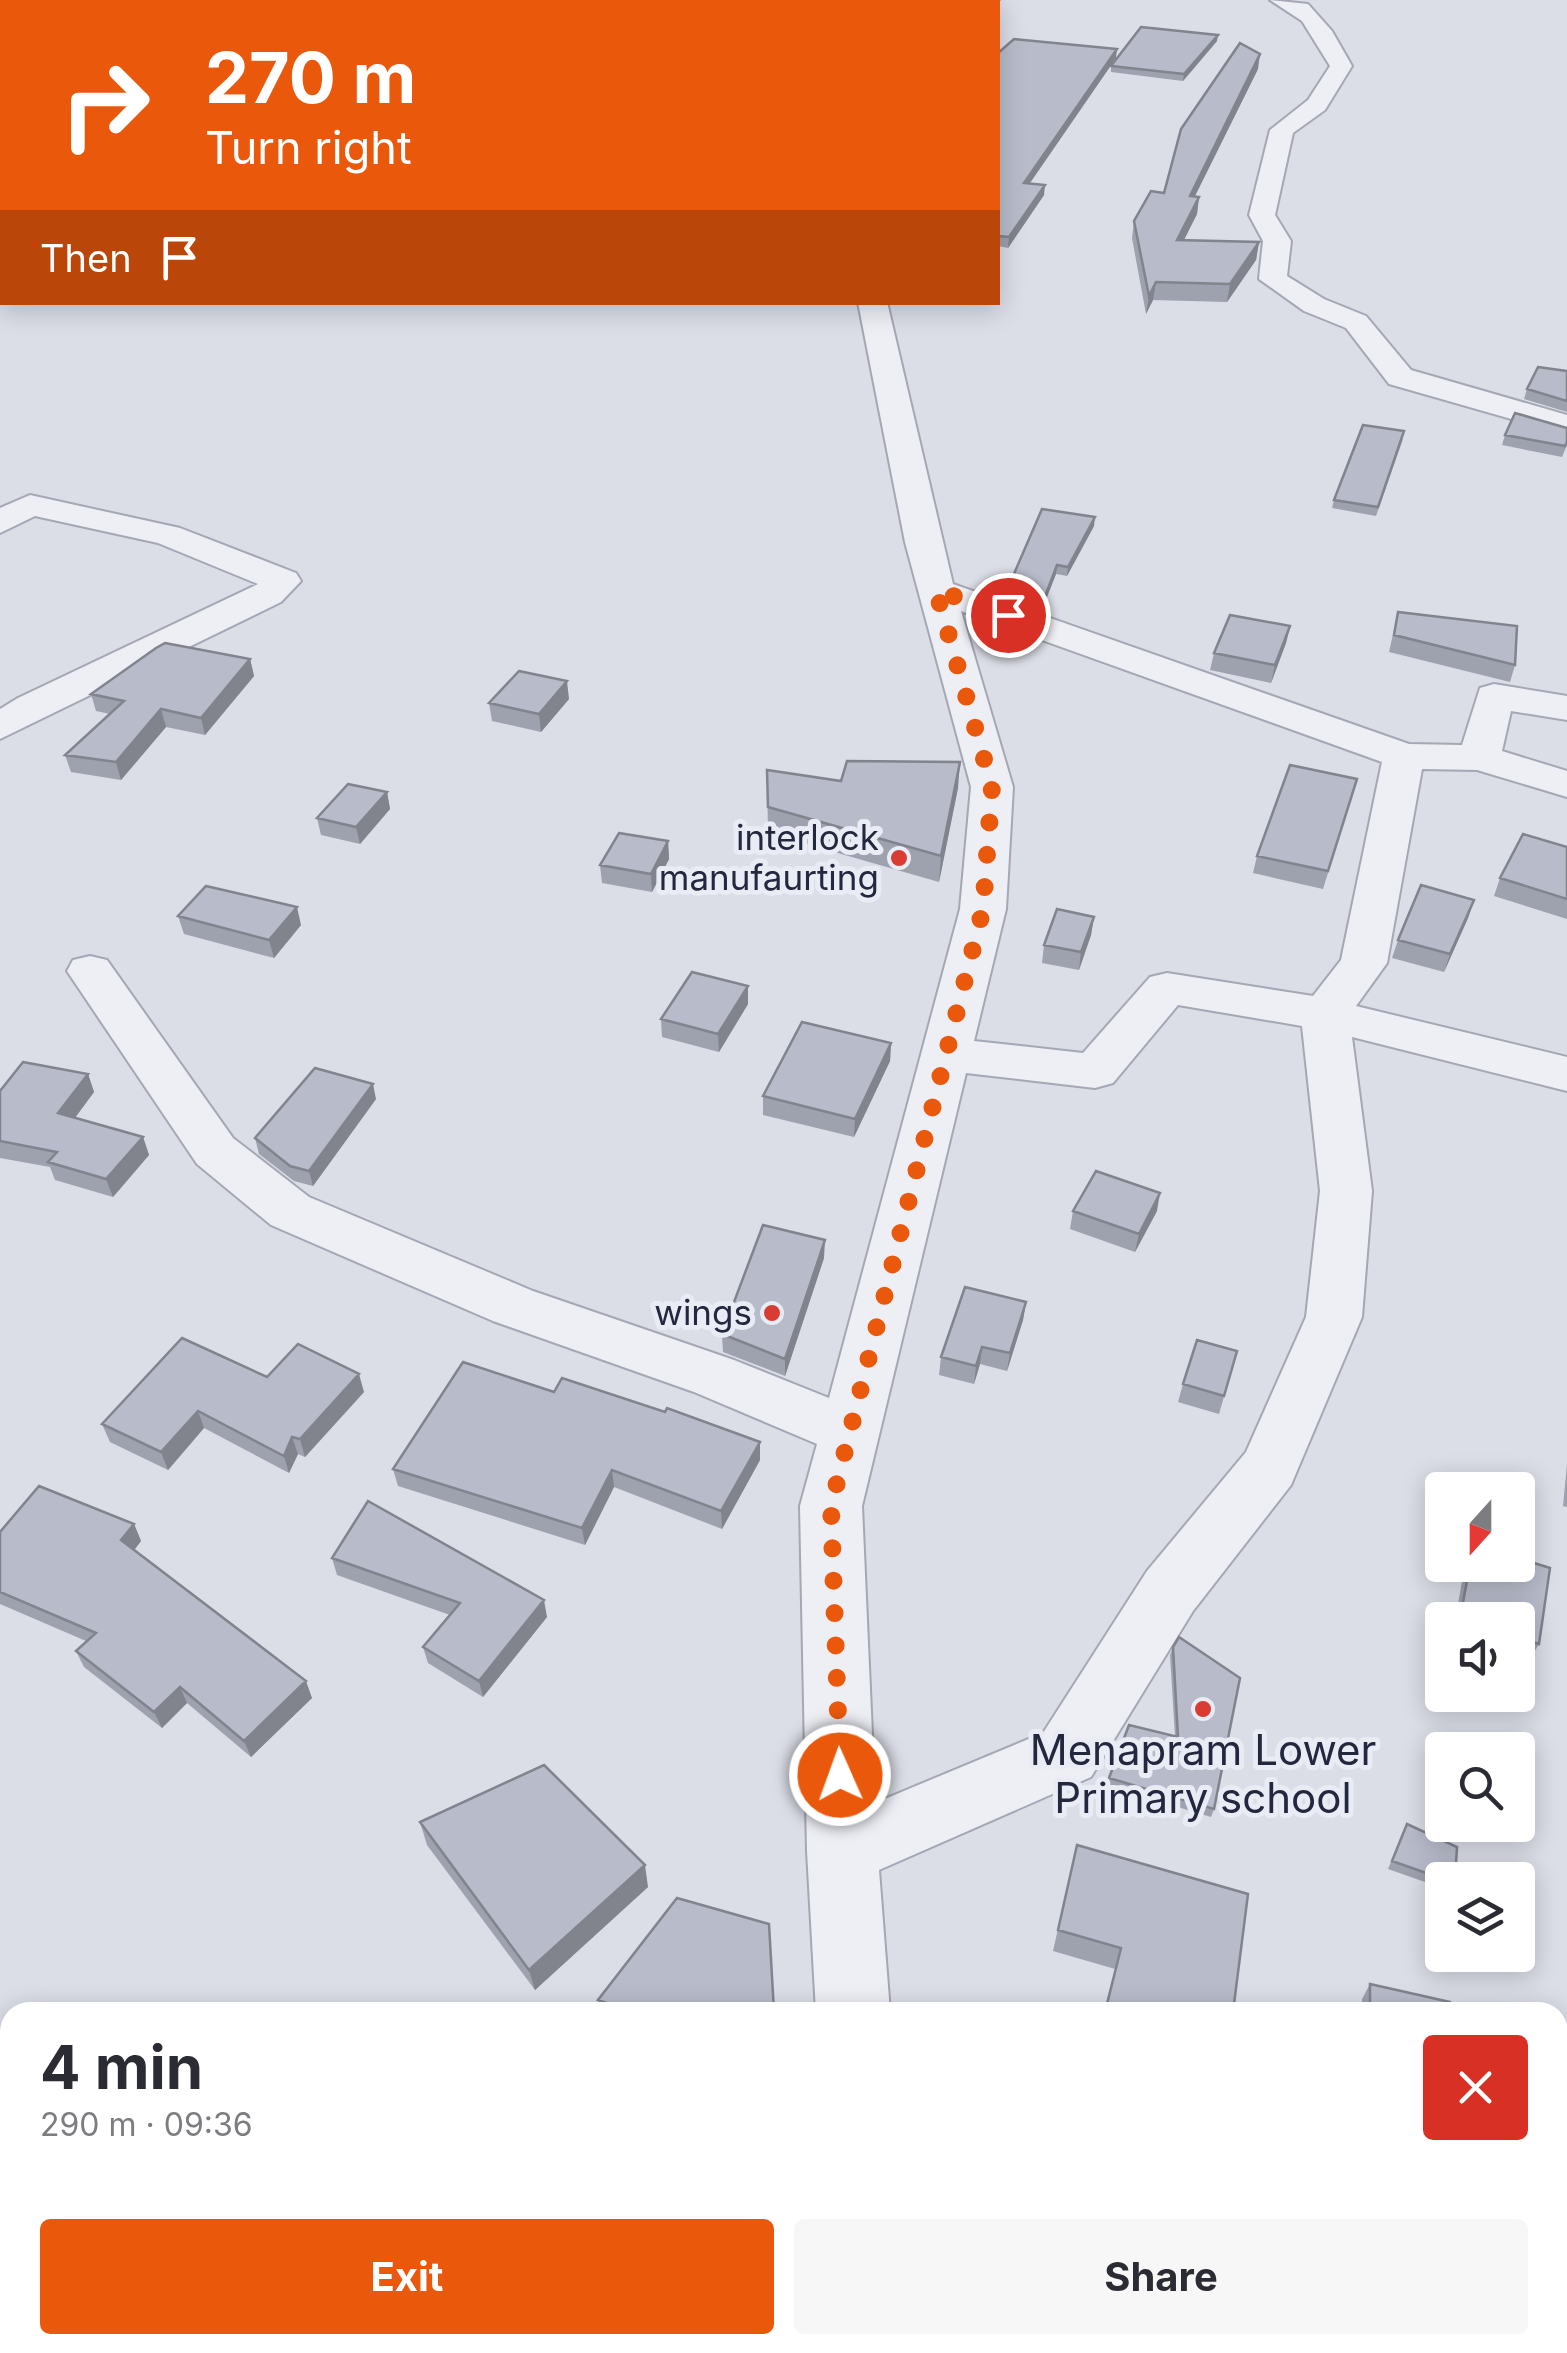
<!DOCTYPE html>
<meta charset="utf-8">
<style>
:root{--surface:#fff;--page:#f7f7f7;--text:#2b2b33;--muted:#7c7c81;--accent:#ea580c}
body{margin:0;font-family:Inter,sans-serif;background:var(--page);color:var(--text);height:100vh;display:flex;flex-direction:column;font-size:38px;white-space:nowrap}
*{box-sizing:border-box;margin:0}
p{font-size:32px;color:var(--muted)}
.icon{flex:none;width:55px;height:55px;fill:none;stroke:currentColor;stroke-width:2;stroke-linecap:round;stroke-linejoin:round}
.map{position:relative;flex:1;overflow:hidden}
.sheet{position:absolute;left:0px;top:2002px;width:1568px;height:352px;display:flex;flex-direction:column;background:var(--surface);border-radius:30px 30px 0 0;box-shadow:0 5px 25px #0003}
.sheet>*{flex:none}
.banner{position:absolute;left:0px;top:0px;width:1000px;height:305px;box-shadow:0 5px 25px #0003;background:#ea580c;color:#fff;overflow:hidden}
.needle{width:65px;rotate:201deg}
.controls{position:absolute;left:1425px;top:1472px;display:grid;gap:20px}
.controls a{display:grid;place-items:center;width:110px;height:110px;border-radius:10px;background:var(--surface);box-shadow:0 5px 25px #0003;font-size:50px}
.pin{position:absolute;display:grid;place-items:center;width:85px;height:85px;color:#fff;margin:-42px;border:5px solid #fff;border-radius:50%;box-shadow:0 2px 10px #0007}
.me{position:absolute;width:110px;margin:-55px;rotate:358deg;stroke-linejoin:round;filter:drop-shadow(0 0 8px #0008)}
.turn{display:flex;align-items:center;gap:35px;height:210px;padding:0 40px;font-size:45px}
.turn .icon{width:130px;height:130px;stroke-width:2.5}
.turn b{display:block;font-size:70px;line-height:85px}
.then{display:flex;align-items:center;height:95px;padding:0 40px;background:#0003;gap:20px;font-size:38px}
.round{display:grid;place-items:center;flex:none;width:105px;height:105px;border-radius:10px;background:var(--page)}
.head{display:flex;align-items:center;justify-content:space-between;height:170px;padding:0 40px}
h1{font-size:60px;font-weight:700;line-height:75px}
.action{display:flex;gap:20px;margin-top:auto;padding:20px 40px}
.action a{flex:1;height:115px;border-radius:10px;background:var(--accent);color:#fff;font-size:40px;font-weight:700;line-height:115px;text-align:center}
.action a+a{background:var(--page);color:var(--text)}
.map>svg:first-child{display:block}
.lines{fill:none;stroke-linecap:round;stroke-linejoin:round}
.stream{fill:#92a2cb;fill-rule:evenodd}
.minor-casing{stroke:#a4a7b4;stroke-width:4}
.minor{fill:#eeeff5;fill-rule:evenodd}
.wall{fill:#9ea1ae}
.shaded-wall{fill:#81838d}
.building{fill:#b8bbca;stroke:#81838d;stroke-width:2.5}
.route{stroke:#ea580c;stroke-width:18;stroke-dasharray:0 32.4}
.poi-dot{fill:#d93c32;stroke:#eaecf5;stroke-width:4}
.labels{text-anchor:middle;stroke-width:10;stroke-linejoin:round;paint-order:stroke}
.poi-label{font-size:35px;fill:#24283e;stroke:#eaecf5;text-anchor:end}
.near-poi-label{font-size:42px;fill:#24283e;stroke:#eaecf5}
</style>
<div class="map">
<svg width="1567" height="2353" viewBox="0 0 1567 2353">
<rect width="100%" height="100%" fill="#dbdde7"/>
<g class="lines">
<path class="stream" d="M0 39H2V43H0Z"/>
<g class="minor-casing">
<path id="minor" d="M804 0H825L826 2H805Z
M1270 0 1308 4 1332 31 1352 66 1325 110 1293 133 1275 215 1291 241 1287 276 1324 299 1366 316 1411 370 1567 415V435L1389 384 1346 328 1304 311 1259 279 1263 241 1249 215 1270 130 1308 100 1330 66 1302 21Z
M2 201V218L0 219V202Z
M858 302H887L953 584 1409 744 1462 745 1480 688 1494 684 1567 696V720L1511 711 1502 751 1567 771V797L1477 770 1422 769 1387 963 1356 1006 1567 1057V1091L1352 1037 1372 1191 1362 1317 1291 1485 1193 1611 1091 1777 879 1870 890 2012H816L807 1851 800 1506 817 1444 694 1392 493 1321 271 1225 197 1164 67 971 73 960 90 956 107 960 233 1138 309 1197 533 1291 734 1360 829 1398 960 909 971 787 905 542ZM961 611 1382 762 1341 960 1313 996 1167 973 1150 977 1083 1053 974 1041 1006 909 1013 787ZM1178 1005 1302 1026 1320 1191 1306 1317 1246 1452 1147 1571 1043 1733 875 1803 862 1506 966 1073 1095 1088 1113 1083Z
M30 495 180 528 296 573 301 581 281 602 0 739V709L18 698 258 584 158 543 35 516 0 533V508Z
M835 2345H919V2353H835Z"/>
</g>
<use href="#minor" class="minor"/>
</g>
<path class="wall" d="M1217 41 1183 81 1111 72V66Z
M998 53 1116 58 1030 183 1044 195 1008 248 998 246Z
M1258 69 1195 196 1199 197 1197 214 1183 241 1259 242 1256 260 1227 302 1153 300 1146 314 1132 238 1134 221 1164 193Z
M1567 371V412L1524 399 1527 389Z
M1567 428V445L1562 457 1502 445 1505 435Z
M1403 439 1376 516 1332 508 1334 500Z
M1094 526 1067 576 1056 574 1043 607 1006 599 1007 590Z
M1398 612 1515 665 1510 682 1389 652Z
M1290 626 1286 643 1271 683 1210 670 1214 653Z
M250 659 254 676 205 735 166 727 121 780 71 772 65 755 110 714 96 711 91 694Z
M569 699 541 732 492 721 489 703Z
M767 770 841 781 958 788 939 882 768 833Z
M1357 779 1323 889 1253 873 1257 856Z
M387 792 390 809 360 844 321 835 317 818Z
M668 841 669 859 652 892 602 883 600 865Z
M1567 847V919L1494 896 1500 878Z
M1474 900 1468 918 1444 972 1392 958 1398 940Z
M178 916 301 925 274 958 184 934Z
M1094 917 1091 935 1079 970 1042 963 1044 945Z
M748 986V1004L719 1052 662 1037 661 1019Z
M891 1043 890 1061 854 1137 763 1115V1096Z
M88 1074 94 1092 75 1118 143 1137 149 1155 113 1197 55 1180 50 1167 0 1158V1091Z
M376 1099 313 1186 294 1181 259 1154 255 1138Z
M1073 1211H1157L1135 1252 1070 1229Z
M824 1258 785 1376 723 1352 722 1334Z
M1026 1302 1023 1320 1007 1371 980 1364 974 1384 939 1375 941 1357Z
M1237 1351 1219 1414 1178 1402 1183 1384Z
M267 1377 364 1392 305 1457 298 1454 289 1473 204 1428 168 1470 110 1442 102 1424Z
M760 1460 722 1529 614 1487 585 1545 398 1486 393 1469Z
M1567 1464V1507L1563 1506Z
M134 1524 141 1541 134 1550 312 1698 251 1757 187 1703 162 1728 84 1667 76 1651 86 1641 0 1604V1532Z
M332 1558 547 1617 483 1697 428 1663 423 1647 450 1615 337 1575Z
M1465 1565H1518L1539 1644 1529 1661 1518 1657V1620H1455Z
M1173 1647 1214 1809 1211 1817 1107 1786 1109 1778 1175 1736 1170 1655Z
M420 1822 648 1887 535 1990 427 1845Z
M1407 1824 1455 1880H1442V1888L1388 1869Z
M1077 1845 1233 2012H1104L1115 1969 1053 1951Z
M1370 1984 1450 2012H1362V1999Z
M598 2000 774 2012H601Z"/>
<path class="shaded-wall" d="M1218 35 1217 41 1183 81 1184 74Z
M1117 49 1116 58 1023 193 1024 183Z
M1260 54 1258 69 1187 212 1190 196Z
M1045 185 1044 195 1008 248 1009 237Z
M1199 197 1197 214 1175 258 1177 240Z
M1259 242 1256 260 1227 302 1230 284Z
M1156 282 1153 300 1146 314 1149 296Z
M1095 517 1094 526 1067 576 1068 567Z
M1057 565 1056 574 1043 607 1044 599Z
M1290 626 1286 643 1271 683 1275 665Z
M250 659 254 676 205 735 201 718Z
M567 681 569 699 541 732 539 714Z
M161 709 166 727 121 780 116 762Z
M960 762 958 788 939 882 941 856Z
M387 792 390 809 360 844 356 827Z
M668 841 669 859 652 892 651 874Z
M1474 900 1468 918 1444 972 1450 954Z
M297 907 301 925 274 958 269 940Z
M1094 917 1091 935 1079 970 1081 952Z
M748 986V1004L719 1052 718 1034Z
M891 1043 890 1061 854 1137 855 1119Z
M88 1074 94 1092 65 1131 58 1113Z
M373 1084 376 1099 313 1186 309 1171Z
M143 1137 149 1155 113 1197 106 1179Z
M1160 1193 1157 1211 1135 1252 1139 1234Z
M825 1240 824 1258 785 1376V1359Z
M1026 1302 1023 1320 1007 1371 1010 1353Z
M982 1347 980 1364 974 1384 976 1366Z
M359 1374 364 1392 305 1457 300 1439Z
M198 1411 204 1428 168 1470 161 1452Z
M292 1437 298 1454 289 1473 284 1456Z
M760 1442V1460L722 1529 721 1511Z
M612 1470 614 1487 585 1545 582 1528Z
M134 1524 141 1541 129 1557 121 1540Z
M544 1600 547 1617 483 1697 479 1681Z
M306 1681 312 1698 251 1757 244 1741Z
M180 1687 187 1703 162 1728 154 1712Z
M645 1865 648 1887 535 1990 529 1970Z"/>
<path class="building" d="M214 0 268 1 720 0 717 2H209Z
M868 0H999L996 2H864Z
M1141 27 1218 35 1184 74 1111 66Z
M1014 39 1117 49 1024 183 1045 185 1009 237 998 236V53Z
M1240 43 1260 54 1190 196 1199 197 1177 240 1259 242 1230 284 1156 282 1149 296 1134 221 1151 191 1164 193 1181 129Z
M2 47V73L0 61V48Z
M0 78H2V127H0Z
M1538 367 1567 371V401L1527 389Z
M1515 413 1567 428V442L1565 446 1505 435Z
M1363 425 1404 431 1378 507 1334 500Z
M1042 509 1095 517 1068 567 1057 565 1044 599 1007 590Z
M1398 612 1517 626 1515 665 1394 635Z
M1230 615 1290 626 1275 665 1214 653Z
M165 643 250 659 201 718 161 709 116 762 65 755 124 701 91 694 156 648Z
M519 671 567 681 539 714 489 703Z
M847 761 960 762 941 856 768 807 767 770 841 781Z
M1290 765 1357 779 1328 871 1257 856Z
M348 784 387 792 356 827 317 818Z
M619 833 668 841 651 874 600 865Z
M1523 834 1567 847V899L1500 878Z
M1421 885 1474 900 1450 954 1398 940Z
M206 886 297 907 269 940 178 916Z
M1057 909 1094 917 1081 952 1044 945Z
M692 972 748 986 718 1034 661 1019Z
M802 1022 891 1043 855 1119 763 1096Z
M23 1062 88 1074 58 1113 143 1137 106 1179 48 1162 57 1152 0 1141V1091Z
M315 1068 373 1084 309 1171 290 1166 255 1138Z
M1096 1171 1160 1193 1139 1234 1073 1211Z
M763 1225 825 1240 785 1359 722 1334Z
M965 1287 1026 1302 1010 1353 982 1347 976 1366 941 1357Z
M182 1338 267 1377 298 1344 359 1374 300 1439 292 1437 284 1456 198 1411 161 1452 102 1424Z
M1197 1340 1237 1351 1224 1396 1183 1384Z
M463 1362 554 1392 562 1378 665 1412 667 1408 760 1442 721 1511 612 1470 582 1528 393 1469Z
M39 1486 134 1524 121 1540 306 1681 244 1741 180 1687 154 1712 76 1651 96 1633 0 1592V1532Z
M368 1501 544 1600 479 1681 423 1647 460 1603 332 1558Z
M1518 1558 1550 1568 1539 1644 1518 1637V1620H1466L1460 1618 1470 1565H1518Z
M1179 1637 1240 1678 1214 1809 1109 1778 1129 1725 1178 1737 1173 1647Z
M544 1765 645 1865 529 1970 420 1822Z
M1407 1824 1457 1847 1455 1880H1446L1392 1861Z
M1077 1845 1248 1894 1233 2012H1105L1121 1948 1058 1930Z
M677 1898 769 1924 774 2012H632L598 2000Z
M1370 1984 1450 2002V2012H1370Z
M716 2345H803L804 2353H716Z
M994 2345H1190L1207 2353H992Z"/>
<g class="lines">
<path class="route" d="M840 1775 831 1506 983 909 992 787 936 590 1008 615"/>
</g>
<g class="poi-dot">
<circle cx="899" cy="858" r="10"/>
<circle cx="772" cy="1313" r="10"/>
<circle cx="1203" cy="1709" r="10"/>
</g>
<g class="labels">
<g class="poi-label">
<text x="879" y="850">interlock<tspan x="879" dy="40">manufaurting</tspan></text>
<text x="752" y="1325">wings</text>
</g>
<g class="near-poi-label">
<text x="1203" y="1765">Menapram Lower<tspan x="1203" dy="48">Primary school</tspan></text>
</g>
</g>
</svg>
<div class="controls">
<a><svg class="needle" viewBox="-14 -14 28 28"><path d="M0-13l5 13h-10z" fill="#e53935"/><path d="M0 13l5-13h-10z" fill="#7c7c81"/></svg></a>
<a><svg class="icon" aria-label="sound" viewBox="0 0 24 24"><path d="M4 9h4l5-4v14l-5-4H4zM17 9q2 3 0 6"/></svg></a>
<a><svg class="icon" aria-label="search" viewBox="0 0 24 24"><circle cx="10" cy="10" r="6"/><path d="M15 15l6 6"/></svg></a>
<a><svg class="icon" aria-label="layers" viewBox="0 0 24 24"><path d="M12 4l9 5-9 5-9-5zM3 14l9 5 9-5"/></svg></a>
</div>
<div class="pin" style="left:1008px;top:615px;background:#d93025"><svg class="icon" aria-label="arrive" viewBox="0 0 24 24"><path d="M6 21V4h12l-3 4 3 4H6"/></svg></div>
<svg class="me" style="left:840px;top:1775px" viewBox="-20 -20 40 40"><circle r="17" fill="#ea580c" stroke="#fff" stroke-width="3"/><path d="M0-11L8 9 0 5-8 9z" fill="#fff"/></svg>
<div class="banner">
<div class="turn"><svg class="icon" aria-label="right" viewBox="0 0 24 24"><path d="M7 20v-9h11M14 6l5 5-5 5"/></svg><div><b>270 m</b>Turn right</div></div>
<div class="then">Then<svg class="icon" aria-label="arrive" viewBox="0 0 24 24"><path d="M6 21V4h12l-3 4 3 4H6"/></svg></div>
</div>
<section class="sheet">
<div class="head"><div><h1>4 min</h1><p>290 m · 09:36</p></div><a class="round" style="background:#d93025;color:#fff"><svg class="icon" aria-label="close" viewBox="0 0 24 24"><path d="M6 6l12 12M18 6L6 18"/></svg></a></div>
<div class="action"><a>Exit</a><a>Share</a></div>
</section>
</div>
